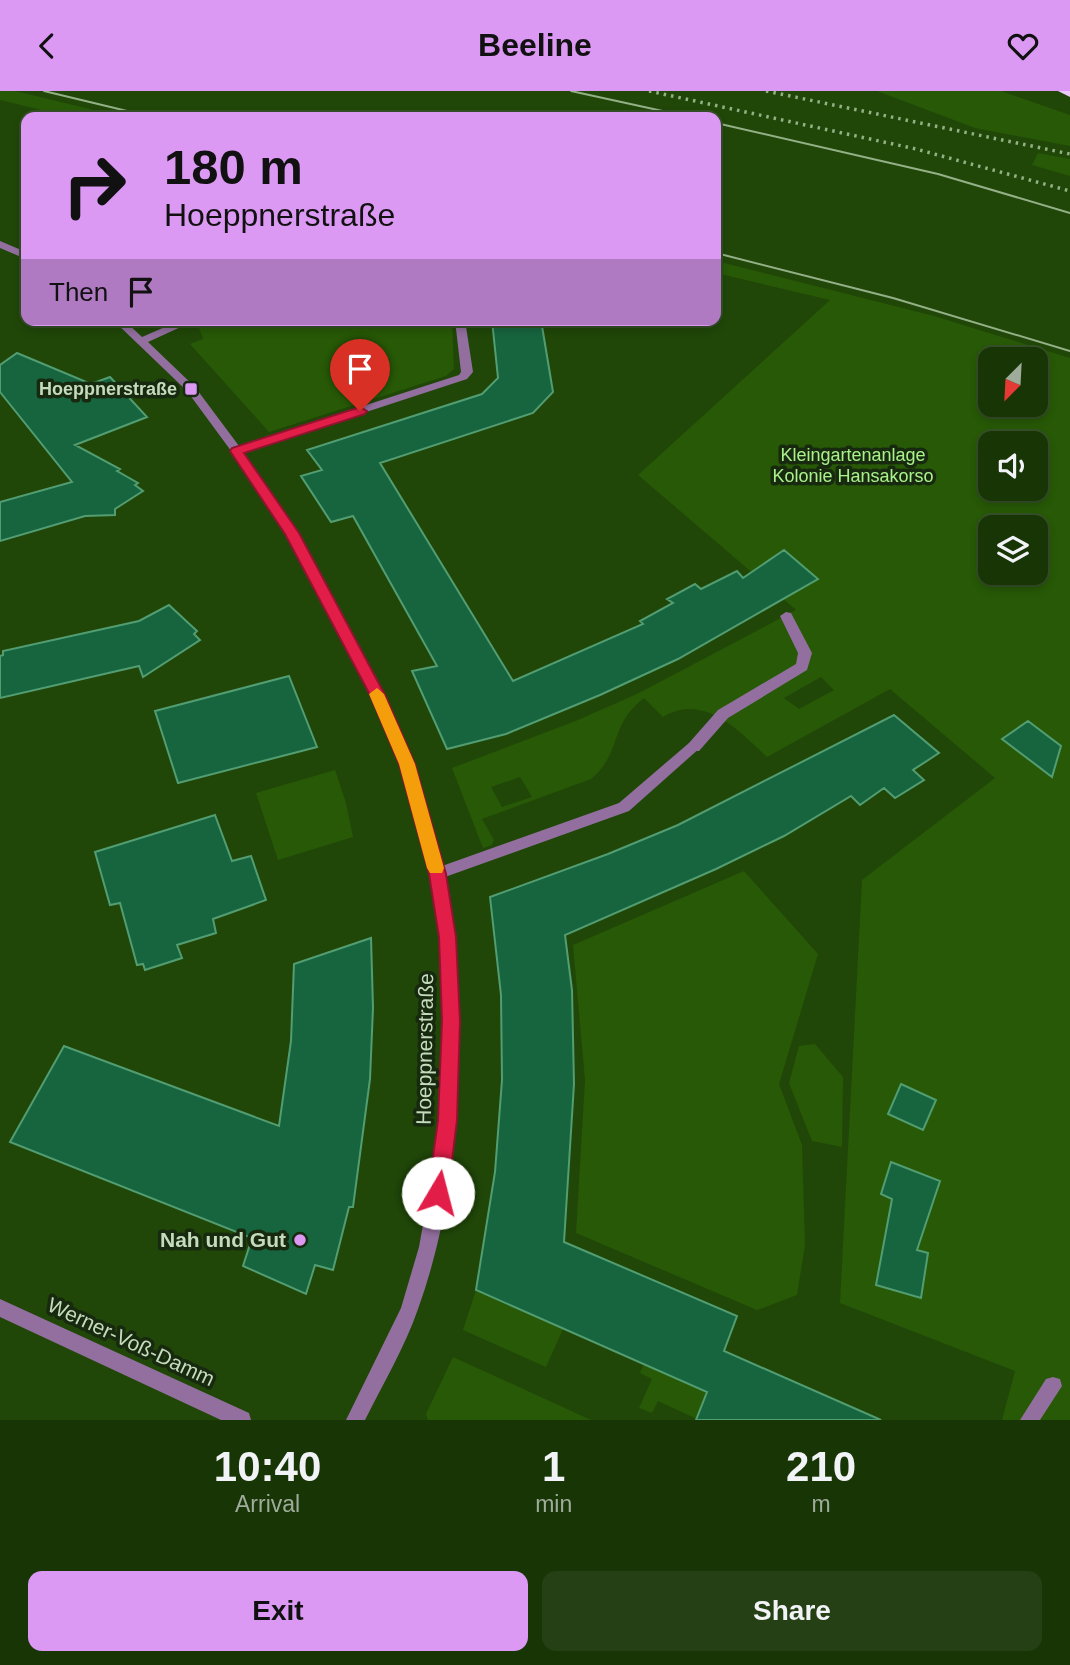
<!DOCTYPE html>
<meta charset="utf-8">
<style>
:root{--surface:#183506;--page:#254014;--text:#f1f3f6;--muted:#9fab9b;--line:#365028;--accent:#dc99f4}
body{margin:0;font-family:Helvetica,sans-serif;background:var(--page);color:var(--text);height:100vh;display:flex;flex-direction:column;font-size:26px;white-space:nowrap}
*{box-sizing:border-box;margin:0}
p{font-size:23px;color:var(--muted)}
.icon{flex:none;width:38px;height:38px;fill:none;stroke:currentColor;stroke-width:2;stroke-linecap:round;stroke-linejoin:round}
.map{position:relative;height:1329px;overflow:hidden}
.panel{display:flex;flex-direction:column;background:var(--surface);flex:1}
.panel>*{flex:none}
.guide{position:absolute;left:21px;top:21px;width:700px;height:214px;border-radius:14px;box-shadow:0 4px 10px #0003,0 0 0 2px var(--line);background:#dc99f4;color:#111;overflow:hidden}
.needle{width:46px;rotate:204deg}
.buttons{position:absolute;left:978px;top:256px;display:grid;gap:14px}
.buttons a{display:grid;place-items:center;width:70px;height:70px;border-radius:14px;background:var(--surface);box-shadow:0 4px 10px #0003,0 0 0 2px var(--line);font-size:35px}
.pin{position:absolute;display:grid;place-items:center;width:60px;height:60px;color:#fff;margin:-72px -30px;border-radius:50% 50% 50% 0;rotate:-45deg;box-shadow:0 0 7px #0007}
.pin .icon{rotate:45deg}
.me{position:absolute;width:77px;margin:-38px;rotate:8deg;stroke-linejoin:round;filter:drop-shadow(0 0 5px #0008)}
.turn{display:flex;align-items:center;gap:24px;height:147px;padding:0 28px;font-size:32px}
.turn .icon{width:91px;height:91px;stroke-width:2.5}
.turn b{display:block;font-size:49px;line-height:60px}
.then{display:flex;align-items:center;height:66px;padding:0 28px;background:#0003;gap:14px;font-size:26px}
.eta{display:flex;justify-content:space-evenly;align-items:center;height:119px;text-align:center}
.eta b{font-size:42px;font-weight:600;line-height:49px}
.action{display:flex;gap:14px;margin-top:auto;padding:14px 28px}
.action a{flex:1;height:80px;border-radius:14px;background:var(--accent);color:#111;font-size:28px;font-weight:600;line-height:80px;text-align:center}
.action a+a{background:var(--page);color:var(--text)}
header{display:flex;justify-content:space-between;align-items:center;height:91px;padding:0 28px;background:var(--accent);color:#111;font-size:32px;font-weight:600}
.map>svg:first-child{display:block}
.green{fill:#275906;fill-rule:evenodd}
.building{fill:#17653f;stroke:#529d72;stroke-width:2}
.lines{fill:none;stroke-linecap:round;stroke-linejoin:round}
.service{fill:#926f9f;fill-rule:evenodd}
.minor{fill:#926f9f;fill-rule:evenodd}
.motorway{fill:#eccaf9;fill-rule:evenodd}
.tram{stroke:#94b087;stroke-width:2}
.rail{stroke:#94b087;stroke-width:3.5;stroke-dasharray:2.5 5;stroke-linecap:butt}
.route{fill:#e11d48;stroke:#92132f;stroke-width:2}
.slow{fill:#f59e0b}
.poi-dot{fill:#dc99f4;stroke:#17290f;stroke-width:2.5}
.labels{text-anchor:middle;stroke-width:7;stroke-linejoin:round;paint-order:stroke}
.poi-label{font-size:18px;font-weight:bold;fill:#c5dcbc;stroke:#17290f;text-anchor:end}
.park-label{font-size:18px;fill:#aaf18b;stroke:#17290f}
.near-street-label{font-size:21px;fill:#c5dcbc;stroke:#17290f}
.near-poi-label{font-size:21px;font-weight:bold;fill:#c5dcbc;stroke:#17290f;text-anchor:end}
</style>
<header><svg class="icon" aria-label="back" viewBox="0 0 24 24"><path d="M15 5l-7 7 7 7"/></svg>Beeline<svg class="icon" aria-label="heart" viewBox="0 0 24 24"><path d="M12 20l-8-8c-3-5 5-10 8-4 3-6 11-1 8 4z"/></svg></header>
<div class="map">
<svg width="1070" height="1329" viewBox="0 0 1070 1329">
<rect width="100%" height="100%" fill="#204708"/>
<path class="green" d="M0 0H15L123 26H70L0 9Z
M877 0H1001L1070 24V55L975 37Z
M1038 62 1070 68V85L1032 74Z
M716 170 934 225 1070 267V1329H1002L1015 1280 840 1212 862 789 995 687 890 598 767 666C740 641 704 601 663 626L644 607C608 635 623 661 591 688L482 728 494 749 492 754 483 757 452 677 578 629 639 602 796 519 638 384 830 209 716 182ZM990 268H1036V313H990ZM990 352H1036V397H990ZM990 436H1036V481H990ZM821 586 834 599 799 618 784 607ZM520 686 532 706 502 716 491 696Z
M209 229H452L454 278 446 285 269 341 190 253 203 248 198 234Z
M335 679 346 712 353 746 278 769 256 702Z
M744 780 818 863 779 993 802 1054 805 1154 797 1204 757 1219 576 1142 585 989 573 854Z
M815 953 843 986 842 1056 812 1050 789 992 799 955Z
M476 1199 563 1238 546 1276 463 1239Z
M453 1266 591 1329H428L426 1323Z
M644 1273 707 1301 697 1328 658 1310 652 1322 639 1317 652 1288 640 1282Z"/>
<path class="building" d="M492 229H541L553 301 533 322 380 372 513 590 643 533 640 530 673 512 667 508 695 493 701 498 737 480 743 487 784 459 818 488 678 568 600 604 506 643 447 658 412 580 437 575 353 425 331 431 301 385 322 379 307 359 482 303 498 287Z
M17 262 91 293 110 286 147 326 75 354 120 378 117 380 138 392 135 394 143 400 115 418V424L85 425 0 450V411L72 391 0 301V274Z
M169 514 197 540 194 543 200 549 143 586 139 575 0 607V565L3 564V560L139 530Z
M289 585 317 656 178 692 155 620Z
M894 624 939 662 913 679 924 689 895 707 884 697 860 714 851 705 784 745 716 778 565 844 572 899 574 993 564 1151 737 1225 724 1260 881 1329H696L707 1301 476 1199 495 1081 502 989 501 904 490 806 608 763 678 734Z
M1028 630 1061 655 1052 686 1002 648Z
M215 724 232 770 251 765 266 809 213 828 216 842 177 854 182 867 145 879 143 873 137 874 120 812 110 814 95 761Z
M371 847 373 917 370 988 353 1116H349L333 1179 315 1174 306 1203 243 1175 252 1147 10 1051 64 955 279 1035 291 950 294 873Z
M901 993 936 1009 923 1039 888 1023Z
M891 1071 940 1090 917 1159 928 1162 921 1207 876 1194 892 1108 881 1103Z"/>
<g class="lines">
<path class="service" d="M786 521 791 522 812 562 807 579 728 627 699 660H689L687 656 689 652 718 619 796 573 798 562 780 525Z
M1053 1286 1060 1288 1062 1295 1040 1329H1020L1046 1288Z"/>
<path class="minor" d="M0 150 26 161V168L0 157Z
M113 229H124L142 246 181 229H196L148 251 195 296 239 355 459 284 461 281 455 229H465L473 281 467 288 244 361 298 442 384 604 413 673 442 775 619 712 689 652H699L701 656 629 720 445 786C467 925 466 1085 418 1218 405 1256 383 1293 365 1329H346L401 1217 419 1156 433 1078 439 1029 443 930 439 846 430 783 399 673 370 604 286 442 251 387 187 300Z
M0 1208 249 1322 251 1329H221L0 1226Z"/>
<path class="motorway" d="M1058 0H1070V6Z"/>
<path class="tram" d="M44 0 152 26
M571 0 690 26
M716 32 938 83 1070 122
M716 162 893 207 1070 260"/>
<path class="rail" d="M649 0 916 58 1070 100
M766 0 1070 63"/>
</g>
<path class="route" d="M360 316 367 320 365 323 244 362 299 442 385 604 415 673 446 783 456 846 460 930 457 1029 448 1102 445 1108 438 1111 431 1108 428 1102 438 1029 442 930 439 846 429 783 399 673 370 604 285 443 230 360 232 357Z"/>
<path class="slow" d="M377 597 384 603 415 673 444 777 442 782H430L427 777 399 673 369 603Z"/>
<g class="poi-dot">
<rect x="184" y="291" width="14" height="14" rx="3.5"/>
<circle cx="300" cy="1149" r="7"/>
</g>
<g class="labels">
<g class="poi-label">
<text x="177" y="304">Hoeppnerstraße</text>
</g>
<g class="park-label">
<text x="853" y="370">Kleingartenanlage<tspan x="853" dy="21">Kolonie Hansakorso</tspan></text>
</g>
<g class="near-street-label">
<text transform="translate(425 958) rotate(-89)" y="7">Hoeppnerstraße</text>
<text transform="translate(131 1251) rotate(25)" y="7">Werner-Voß-Damm</text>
</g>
<g class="near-poi-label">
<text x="286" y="1156">Nah und Gut</text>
</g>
</g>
</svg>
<div class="buttons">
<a><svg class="needle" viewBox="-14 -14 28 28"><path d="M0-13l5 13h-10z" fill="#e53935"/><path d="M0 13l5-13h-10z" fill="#9fab9b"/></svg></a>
<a><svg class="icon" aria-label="sound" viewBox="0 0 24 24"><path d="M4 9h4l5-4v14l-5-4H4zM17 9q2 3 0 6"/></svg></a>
<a><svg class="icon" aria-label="layers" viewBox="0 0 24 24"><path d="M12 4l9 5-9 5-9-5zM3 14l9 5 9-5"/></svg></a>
</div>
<div class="pin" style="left:360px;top:320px;background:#d93025"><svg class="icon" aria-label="arrive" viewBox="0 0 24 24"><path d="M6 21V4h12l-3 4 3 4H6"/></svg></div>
<svg class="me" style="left:438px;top:1102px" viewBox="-20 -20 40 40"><circle r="19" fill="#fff"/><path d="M0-13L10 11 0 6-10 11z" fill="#e11d48"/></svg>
<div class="guide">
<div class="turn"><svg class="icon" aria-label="right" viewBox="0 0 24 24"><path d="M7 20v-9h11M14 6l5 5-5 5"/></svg><div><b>180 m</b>Hoeppnerstraße</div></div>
<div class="then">Then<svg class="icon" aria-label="arrive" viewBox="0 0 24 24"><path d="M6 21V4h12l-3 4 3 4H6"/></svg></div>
</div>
</div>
<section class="panel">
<div class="eta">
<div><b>10:40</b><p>Arrival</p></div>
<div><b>1</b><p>min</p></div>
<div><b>210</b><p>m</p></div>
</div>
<div class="action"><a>Exit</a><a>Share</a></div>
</section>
